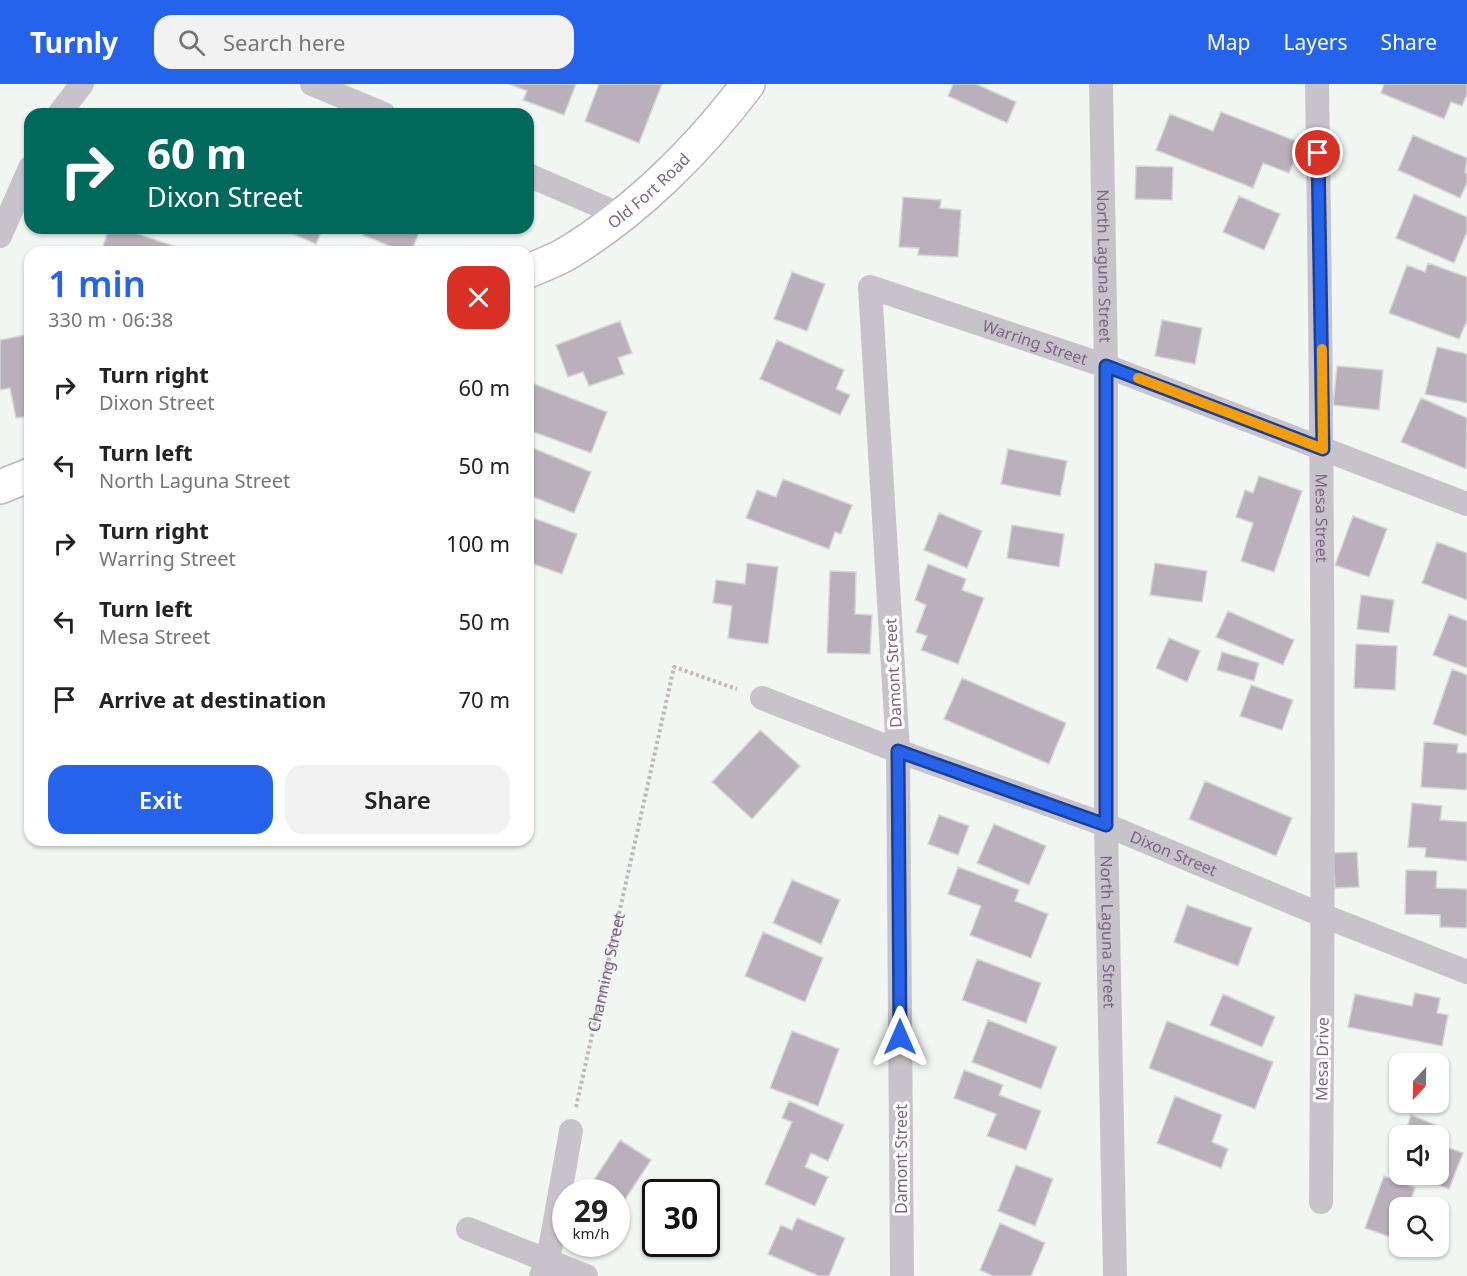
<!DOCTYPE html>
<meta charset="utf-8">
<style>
:root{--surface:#fff;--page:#f2f2f2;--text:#222;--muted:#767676;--accent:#2563eb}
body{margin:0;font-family:"Noto Sans",sans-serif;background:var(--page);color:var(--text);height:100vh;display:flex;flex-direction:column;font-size:22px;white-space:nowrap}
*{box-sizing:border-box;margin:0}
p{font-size:20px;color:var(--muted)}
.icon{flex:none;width:33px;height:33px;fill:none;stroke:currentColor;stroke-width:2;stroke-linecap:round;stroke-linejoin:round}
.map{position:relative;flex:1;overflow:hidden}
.side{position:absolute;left:24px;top:162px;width:510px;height:600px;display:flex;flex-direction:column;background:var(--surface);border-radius:18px;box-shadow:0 2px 4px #0004}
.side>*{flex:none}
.banner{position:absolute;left:24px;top:24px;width:510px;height:126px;border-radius:18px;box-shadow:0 2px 4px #0004;background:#00695c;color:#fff;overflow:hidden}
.needle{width:39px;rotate:202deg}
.tools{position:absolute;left:1389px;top:969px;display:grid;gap:12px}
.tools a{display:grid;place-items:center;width:60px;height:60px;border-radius:12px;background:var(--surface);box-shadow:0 2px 4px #0004;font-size:30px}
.speed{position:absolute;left:552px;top:1095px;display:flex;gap:12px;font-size:30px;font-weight:700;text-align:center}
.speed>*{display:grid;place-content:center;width:78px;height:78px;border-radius:50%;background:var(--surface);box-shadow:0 2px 4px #0004;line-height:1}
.speed small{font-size:15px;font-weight:400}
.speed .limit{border:3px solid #111;border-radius:9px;background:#fff;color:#111}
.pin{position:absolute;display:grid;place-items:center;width:51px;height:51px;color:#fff;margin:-26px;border:3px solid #fff;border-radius:50%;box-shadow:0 2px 6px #0007}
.me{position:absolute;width:66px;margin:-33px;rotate:0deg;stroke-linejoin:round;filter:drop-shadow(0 0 4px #0008)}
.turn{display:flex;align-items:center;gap:21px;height:126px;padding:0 24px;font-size:27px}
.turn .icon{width:78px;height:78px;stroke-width:2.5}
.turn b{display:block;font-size:42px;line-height:51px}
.round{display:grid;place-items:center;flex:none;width:63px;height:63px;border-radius:18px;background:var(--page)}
.headline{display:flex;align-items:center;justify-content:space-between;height:102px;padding:0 24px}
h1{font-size:36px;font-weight:600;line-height:45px;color:var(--accent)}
.action{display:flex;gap:12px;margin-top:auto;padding:12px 24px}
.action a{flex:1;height:69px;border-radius:18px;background:var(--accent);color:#fff;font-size:24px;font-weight:600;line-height:69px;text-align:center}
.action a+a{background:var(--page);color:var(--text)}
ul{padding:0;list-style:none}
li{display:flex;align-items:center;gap:18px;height:78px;padding:0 24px}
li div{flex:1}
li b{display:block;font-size:22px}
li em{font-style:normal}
header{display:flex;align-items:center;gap:36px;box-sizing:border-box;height:84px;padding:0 30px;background:var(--accent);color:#fff}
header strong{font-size:28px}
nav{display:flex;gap:33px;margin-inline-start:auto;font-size:21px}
.search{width:420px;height:54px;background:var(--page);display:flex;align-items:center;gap:15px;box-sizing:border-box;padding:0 21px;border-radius:18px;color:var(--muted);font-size:22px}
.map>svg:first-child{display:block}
.building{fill:#b9b0bc;stroke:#d5d7d6;stroke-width:1.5}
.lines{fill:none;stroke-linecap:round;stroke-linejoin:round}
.secondary-casing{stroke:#bcb5bf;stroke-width:36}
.path{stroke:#bdb8be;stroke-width:4;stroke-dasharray:3 3;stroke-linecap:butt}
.street{stroke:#c8c3ca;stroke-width:24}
.secondary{stroke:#fff;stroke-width:33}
.route-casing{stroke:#184099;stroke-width:15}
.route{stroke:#2563eb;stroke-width:10}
.slow{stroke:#f59e0b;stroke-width:10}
.labels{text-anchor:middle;stroke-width:6;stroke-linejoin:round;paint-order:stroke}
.street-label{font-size:16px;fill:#7c6484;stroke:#fff}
</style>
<header>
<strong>Turnly</strong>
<div class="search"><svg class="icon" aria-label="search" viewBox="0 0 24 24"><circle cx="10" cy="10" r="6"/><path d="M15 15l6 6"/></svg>Search here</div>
<nav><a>Map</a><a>Layers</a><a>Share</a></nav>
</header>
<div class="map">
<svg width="1467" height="1192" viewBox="0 0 1467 1192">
<rect width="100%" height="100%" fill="#f2f6f3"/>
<path class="building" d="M509 0H576L564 31 523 16 527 7Z
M599 0H662L639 59 585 37Z
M953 0H976L1016 18 1007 39 948 12Z
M1384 0H1467V10L1462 22 1451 18 1444 35 1381 9Z
M1221 28 1301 59 1289 89 1263 79 1253 104 1156 66 1170 30 1213 47Z
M1413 51 1467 74 1465 89H1467V99L1460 114 1398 86Z
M1136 82 1173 83 1172 116 1135 115Z
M1414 110 1467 133V148L1454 179 1396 154Z
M1239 112 1280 130 1264 166 1223 148Z
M903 113 941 116 940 124 961 126 958 173 918 171 919 164 899 163Z
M109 144H121L191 168H101Z
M279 144H323L316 160Z
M366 144H421L411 168H404L363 151Z
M1428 179 1467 193V237L1459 255 1389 229 1407 181 1425 188Z
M792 188 825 200 807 247 774 235Z
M1162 236 1202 244 1195 280 1155 272Z
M620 237 632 269 618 274 624 290 589 302 583 288 568 293 556 261Z
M30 250V332L16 334 10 304 0 306V256Z
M777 256 844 286 836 305 850 311 840 331 760 295Z
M1437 263 1467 270V319L1425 310Z
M1337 282 1383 286 1379 326 1333 321Z
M534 300 607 328 591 369 528 346V316Z
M1421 314 1467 334 1466 385 1401 358Z
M528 362 591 388 574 429 528 411Z
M1008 365 1067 377 1060 412 1001 400Z
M1259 392 1302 407 1274 488 1241 477 1253 439 1236 433 1245 406 1253 409Z
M783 395 852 421 841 450 835 448 829 465 746 434 757 406 776 413Z
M939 429 982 447 967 484 924 466Z
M528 432 577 450 562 490 528 478Z
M1353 432 1387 445 1369 493 1335 481Z
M1012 441 1064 450 1059 483 1007 474Z
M1437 458 1467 469V516L1422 499Z
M747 479 778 483 768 560 728 554 732 522 713 519 716 496 745 500Z
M1155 479 1207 487 1202 518 1150 511Z
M928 480 966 495 962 506 984 514 958 580 921 566 927 552 916 548 926 521 915 516Z
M830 487 856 488 855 530 872 531 870 570 827 569Z
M1361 511 1394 516 1389 549 1357 545Z
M1228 527 1294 556 1283 581 1216 553Z
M1449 530 1467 537V584L1433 571Z
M1169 554 1200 567 1187 598 1156 584Z
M1356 560 1397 562 1395 606 1354 604Z
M1222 568 1259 579 1254 597 1217 586Z
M1452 585 1467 591V652L1433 640Z
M962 594 1066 639 1049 680 944 635Z
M1251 601 1293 616 1282 646 1240 632Z
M760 646 800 682 752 735 712 698Z
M1424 658 1458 660 1457 669H1467V706L1421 703Z
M1205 697 1292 734 1276 772 1189 735Z
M1412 719 1442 722 1440 736 1467 738V777L1425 773 1426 764 1408 763Z
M939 731 969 742 958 771 928 760Z
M994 740 1046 762 1029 801 977 779Z
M1357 768 1359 803 1335 804 1333 769Z
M958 783 1019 806 1015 817 1048 830 1031 874 970 851 981 822 948 810Z
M1406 786 1437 787 1436 804 1467 805V844L1440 843V831L1405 830Z
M792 796 840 816 821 860 773 839Z
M1187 821 1252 844 1238 882 1174 858Z
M763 848 823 874 805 918 745 892Z
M977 875 1041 899 1026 939 962 916Z
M1415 909 1440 914 1437 929 1448 931 1442 962 1348 943 1355 910 1412 922Z
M1223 910 1275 933 1262 963 1210 941Z
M988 936 1057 963 1041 1005 972 978Z
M1167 937 1273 978 1255 1025 1149 984Z
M792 947 839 965 818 1022 770 1004Z
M964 986 1003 1001 999 1011 1041 1027 1026 1066 987 1052 996 1030 954 1014Z
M1175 1012 1222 1031 1212 1058 1228 1065 1221 1084 1157 1059Z
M789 1017 844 1041 828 1077 811 1069 805 1083 828 1093 815 1122 765 1100 792 1038 782 1034Z
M1411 1031 1443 1044 1438 1056V1052H1404Z
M620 1056 651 1076 616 1129V1108H586Z
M1438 1060 1463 1069 1449 1105 1410 1090H1438Z
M1400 1062V1087L1391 1083Z
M1016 1081 1053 1095 1035 1142 998 1127Z
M1384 1092 1415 1104 1408 1124H1400V1146L1396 1155 1365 1144Z
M797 1134 845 1154 829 1192H819L768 1170 781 1141 792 1146Z
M1000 1139 1045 1159 1031 1192H993L980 1186Z"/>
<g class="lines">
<g class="secondary-casing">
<g id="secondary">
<path id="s6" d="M528 187C540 182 554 177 566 170 636 128 699 65 748 0"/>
<path d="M0 403 30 391"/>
</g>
</g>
<path class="path" id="s1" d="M576 1023 674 583 737 605"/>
<g class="street">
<path d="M312 0 384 30"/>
<path id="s2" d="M1101 0 1106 282V741L1115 1192"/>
<path id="s3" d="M1317 0C1323 373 1324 745 1321 1118"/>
<path d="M59 30 82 0"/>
<path d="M528 91 621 131"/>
<path d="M0 152 30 84"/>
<path id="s4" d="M762 614 898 667 1106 741 1324 832 1467 888"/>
<path d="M468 1145 586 1192"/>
<path d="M541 1192 548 1176 571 1047"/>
<path id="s5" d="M902 1192 898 667 870 203 1106 282 1467 420"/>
</g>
<use href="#secondary" class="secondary"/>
</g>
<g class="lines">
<g class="route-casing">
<path id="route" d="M900 953 898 667 1106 741V282L1323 365 1318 69"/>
</g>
<use href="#route" class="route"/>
<path class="slow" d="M1138 294 1323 365 1322 265"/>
</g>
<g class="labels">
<g class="street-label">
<text dy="6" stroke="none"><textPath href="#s6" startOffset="146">Old Fort Road</textPath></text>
<text dy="6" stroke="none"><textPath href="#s2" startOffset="182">North Laguna Street</textPath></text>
<text dy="6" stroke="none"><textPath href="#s5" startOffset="1164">Warring Street</textPath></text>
<text dy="6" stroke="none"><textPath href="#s3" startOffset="434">Mesa Street</textPath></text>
<text transform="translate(893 589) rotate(-93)" y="6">Damont Street</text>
<text dy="6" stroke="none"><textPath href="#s4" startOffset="440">Dixon Street</textPath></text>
<text dy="6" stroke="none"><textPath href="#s2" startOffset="848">North Laguna Street</textPath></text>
<text dy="6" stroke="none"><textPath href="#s1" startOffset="138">Channing Street</textPath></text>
<text transform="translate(1322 975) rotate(-89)" y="6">Mesa Drive</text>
<text transform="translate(901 1075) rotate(-90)" y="6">Damont Street</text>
</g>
</g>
</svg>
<div class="tools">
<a><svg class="needle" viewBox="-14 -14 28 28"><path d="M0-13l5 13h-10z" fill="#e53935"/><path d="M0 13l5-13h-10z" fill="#767676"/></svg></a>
<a><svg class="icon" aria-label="sound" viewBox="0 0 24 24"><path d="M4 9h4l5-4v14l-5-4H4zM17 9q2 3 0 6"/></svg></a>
<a><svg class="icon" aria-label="search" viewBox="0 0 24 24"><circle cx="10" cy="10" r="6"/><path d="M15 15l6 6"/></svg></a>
</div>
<div class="speed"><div>29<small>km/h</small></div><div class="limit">30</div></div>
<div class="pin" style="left:1318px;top:69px;background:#d93025"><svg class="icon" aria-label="arrive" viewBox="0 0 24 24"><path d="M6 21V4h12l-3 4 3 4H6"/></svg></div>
<svg class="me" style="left:900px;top:953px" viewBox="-20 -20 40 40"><path d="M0-17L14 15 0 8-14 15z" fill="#2563eb" stroke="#fff" stroke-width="4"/></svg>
<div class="banner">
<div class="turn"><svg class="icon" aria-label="right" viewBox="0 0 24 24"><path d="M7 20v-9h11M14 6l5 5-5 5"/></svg><div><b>60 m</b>Dixon Street</div></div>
</div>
<section class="side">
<div class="headline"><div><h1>1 min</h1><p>330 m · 06:38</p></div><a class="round" style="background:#d93025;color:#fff"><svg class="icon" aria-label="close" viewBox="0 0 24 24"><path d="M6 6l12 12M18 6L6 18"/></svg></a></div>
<ul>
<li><svg class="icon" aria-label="right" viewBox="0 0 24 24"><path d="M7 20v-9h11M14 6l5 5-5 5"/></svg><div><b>Turn right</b><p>Dixon Street</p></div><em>60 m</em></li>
<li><svg class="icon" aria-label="left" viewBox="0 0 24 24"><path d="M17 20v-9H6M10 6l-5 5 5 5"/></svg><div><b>Turn left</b><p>North Laguna Street</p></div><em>50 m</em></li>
<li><svg class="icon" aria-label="right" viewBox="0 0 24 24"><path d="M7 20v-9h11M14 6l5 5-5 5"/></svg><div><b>Turn right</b><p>Warring Street</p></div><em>100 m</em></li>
<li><svg class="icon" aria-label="left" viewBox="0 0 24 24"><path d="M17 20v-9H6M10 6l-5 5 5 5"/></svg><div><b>Turn left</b><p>Mesa Street</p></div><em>50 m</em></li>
<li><svg class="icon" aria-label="arrive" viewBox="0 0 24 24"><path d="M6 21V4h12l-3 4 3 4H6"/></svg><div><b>Arrive at destination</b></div><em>70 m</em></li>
</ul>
<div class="action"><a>Exit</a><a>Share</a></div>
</section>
</div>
